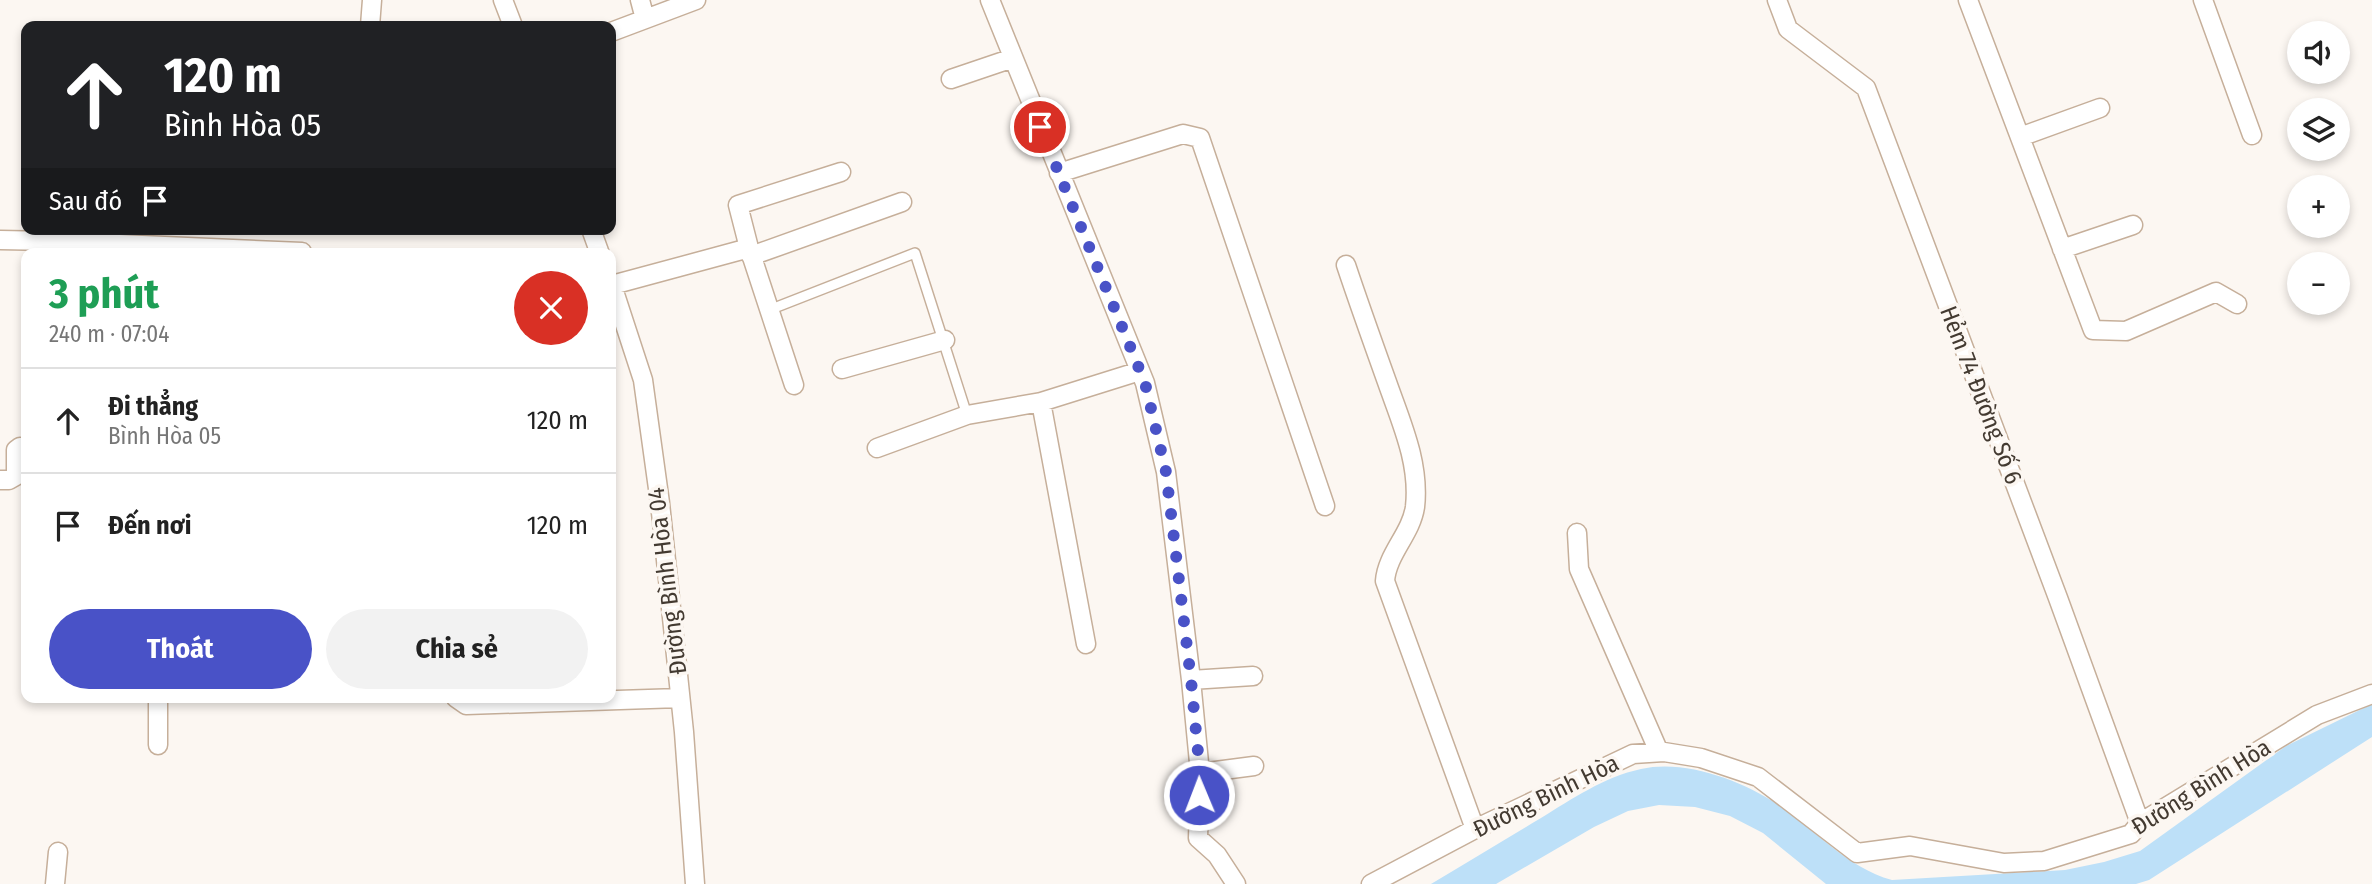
<!DOCTYPE html>
<html lang="vi">
<meta charset="utf-8">
<style>
:root{--surface:#fff;--page:#f2f2f2;--text:#222;--muted:#767676;--line:#e0e0e0;--accent:#4952c7}
body{margin:0;font-family:"Fira Sans Condensed",sans-serif;background:var(--page);color:var(--text);height:100vh;display:flex;flex-direction:column;font-size:26px;white-space:nowrap}
*{box-sizing:border-box;margin:0}
p{font-size:23px;color:var(--muted)}
.icon{flex:none;width:38px;height:38px;fill:none;stroke:currentColor;stroke-width:2;stroke-linecap:round;stroke-linejoin:round}
.map{position:relative;flex:1;overflow:hidden}
.sheet{position:absolute;left:21px;top:248px;width:595px;height:455px;display:flex;flex-direction:column;background:var(--surface);border-radius:14px;box-shadow:0 4px 10px #0003}
.sheet>*{flex:none}
.hud{position:absolute;left:21px;top:21px;width:595px;height:214px;border-radius:14px;box-shadow:0 4px 10px #0003;background:#202124;color:#fff;overflow:hidden}
.tools{position:absolute;left:2287px;top:21px;display:grid;gap:14px}
.tools a{display:grid;place-items:center;width:63px;height:63px;border-radius:50%;background:var(--surface);box-shadow:0 4px 10px #0003;font-size:35px}
.pin{position:absolute;display:grid;place-items:center;width:60px;height:60px;color:#fff;margin:-30px;border:4px solid #fff;border-radius:50%;box-shadow:0 2px 7px #0007}
.me{position:absolute;width:77px;margin:-38px;rotate:359deg;stroke-linejoin:round;filter:drop-shadow(0 0 5px #0008)}
.turn{display:flex;align-items:center;gap:24px;height:147px;padding:0 28px;font-size:32px}
.turn .icon{width:91px;height:91px;stroke-width:2.5}
.turn b{display:block;font-size:49px;line-height:60px}
.then{display:flex;align-items:center;height:66px;padding:0 28px;background:#0003;gap:14px;font-size:26px}
.round{display:grid;place-items:center;flex:none;width:74px;height:74px;border-radius:37px;background:var(--page)}
.overview{display:flex;align-items:center;justify-content:space-between;height:119px;padding:0 28px}
h1{font-size:42px;font-weight:700;line-height:52px;color:#1e9e55}
.button{display:flex;gap:14px;margin-top:auto;padding:14px 28px}
.button a{flex:1;height:80px;border-radius:42px;background:var(--accent);color:#fff;font-size:28px;font-weight:700;line-height:80px;text-align:center}
.button a+a{background:var(--page);color:var(--text)}
ul{padding:0;list-style:none}
li{display:flex;align-items:center;gap:21px;height:105px;padding:0 28px;border-top:2px solid var(--line)}
li div{flex:1}
li b{display:block;font-size:26px}
li em{font-style:normal}
.map>svg:first-child{display:block}
.water{fill:#bde0f8}
.lines{fill:none;stroke-linecap:round;stroke-linejoin:round}
.service-casing{stroke:#c6af9a;stroke-width:12}
.minor-casing{stroke:#c6af9a;stroke-width:21}
.service{stroke:#fff;stroke-width:9}
.minor{stroke:#fff;stroke-width:18}
.route{stroke:#4952c7;stroke-width:12;stroke-dasharray:0 21.6}
.labels{text-anchor:middle;stroke-width:7;stroke-linejoin:round;paint-order:stroke}
.street-label{font-size:24px;fill:#433a31;stroke:#fcf7f2}
</style>
<div class="map">
<svg width="2372" height="884" viewBox="0 0 2372 884">
<rect width="100%" height="100%" fill="#fcf7f2"/>
<path class="water" d="M2372 704V737L2149 880 2136 884H1826L1763 833 1730 816 1695 807 1659 805 1628 811 1594 827 1496 884H1431C1468 862 1504 840 1541 818 1572 799 1604 777 1641 769 1684 759 1741 780 1777 804 1816 830 1846 867 1892 880L2065 870 2104 862 2140 851 2286 746Z"/>
<g class="lines">
<g class="service-casing">
<path id="service" d="M769 310 915 253 967 415"/>
</g>
<g class="minor-casing">
<path id="minor" d="M503 0 513 26
M640 0 645 19
M990 0 1145 383 1166 472 1191 680 1200 773 1198 838 1217 855 1236 884
M1777 0 1788 29 1866 88 2058 598 2140 823
M1968 0 2093 330 2126 331 2216 292 2237 304
M2203 0 2252 135
M370 26 372 0
M611 32 696 0
M951 79 1013 58
M2020 137 2100 108
M1059 173 1183 134 1200 138 1325 506
M591 229 600 254
M0 240 51 241 50 254
M51 241 302 252
M749 248 738 205 841 172
M2062 249 2133 225
M751 256 902 202
M1346 265C1359 304 1373 343 1387 382 1401 422 1420 463 1415 507 1411 534 1387 554 1385 581L1475 829
M611 282 643 380 660 503 684 732 695 884
M612 285 749 248 794 385
M842 369 945 340
M1041 402 1086 644
M877 448 967 415 1041 402 1140 371
M0 480H9L16 476V450L20 447 26 448
M1577 533 1579 569 1659 752
M1191 680 1253 676
M158 698V745
M456 698 466 705 680 698
M1200 773 1254 766
M55 884 58 852
M1371 884 1475 829 1633 754 1664 752 1701 758 1758 777 1857 853 1910 846 2004 863 2044 861 2131 834 2140 823 2317 715 2372 694"/>
</g>
<use href="#service" class="service"/>
<use href="#minor" class="minor"/>
</g>
<g class="lines">
<path class="route" d="M1040 127 1145 383 1166 472 1191 680 1200 773 1199 795"/>
</g>
<g class="labels">
<g class="street-label">
<text transform="translate(1981 395) rotate(69)" y="8">Hẻm 74 Đường Số 6</text>
<text transform="translate(667 581) rotate(-97)" y="8">Đường Bình Hòa 04</text>
<text transform="translate(2201 787) rotate(-32)" y="8">Đường Bình Hòa</text>
<text transform="translate(1546 796) rotate(-26)" y="8">Đường Bình Hòa</text>
</g>
</g>
</svg>
<div class="tools">
<a><svg class="icon" aria-label="sound" viewBox="0 0 24 24"><path d="M4 9h4l5-4v14l-5-4H4zM17 9q2 3 0 6"/></svg></a>
<a><svg class="icon" aria-label="layers" viewBox="0 0 24 24"><path d="M12 4l9 5-9 5-9-5zM3 14l9 5 9-5"/></svg></a>
<a>+</a>
<a>−</a>
</div>
<div class="pin" style="left:1040px;top:127px;background:#d93025"><svg class="icon" aria-label="arrive" viewBox="0 0 24 24"><path d="M6 21V4h12l-3 4 3 4H6"/></svg></div>
<svg class="me" style="left:1199px;top:795px" viewBox="-20 -20 40 40"><circle r="17" fill="#4952c7" stroke="#fff" stroke-width="3"/><path d="M0-11L8 9 0 5-8 9z" fill="#fff"/></svg>
<div class="hud">
<div class="turn"><svg class="icon" aria-label="ahead" viewBox="0 0 24 24"><path d="M12 20V5M6 11l6-6 6 6"/></svg><div><b>120 m</b>Bình Hòa 05</div></div>
<div class="then">Sau đó<svg class="icon" aria-label="arrive" viewBox="0 0 24 24"><path d="M6 21V4h12l-3 4 3 4H6"/></svg></div>
</div>
<section class="sheet">
<div class="overview"><div><h1>3 phút</h1><p>240 m · 07:04</p></div><a class="round" style="background:#d93025;color:#fff"><svg class="icon" aria-label="close" viewBox="0 0 24 24"><path d="M6 6l12 12M18 6L6 18"/></svg></a></div>
<ul>
<li><svg class="icon" aria-label="ahead" viewBox="0 0 24 24"><path d="M12 20V5M6 11l6-6 6 6"/></svg><div><b>Đi thẳng</b><p>Bình Hòa 05</p></div><em>120 m</em></li>
<li><svg class="icon" aria-label="arrive" viewBox="0 0 24 24"><path d="M6 21V4h12l-3 4 3 4H6"/></svg><div><b>Đến nơi</b></div><em>120 m</em></li>
</ul>
<div class="button"><a>Thoát</a><a>Chia sẻ</a></div>
</section>
</div>
